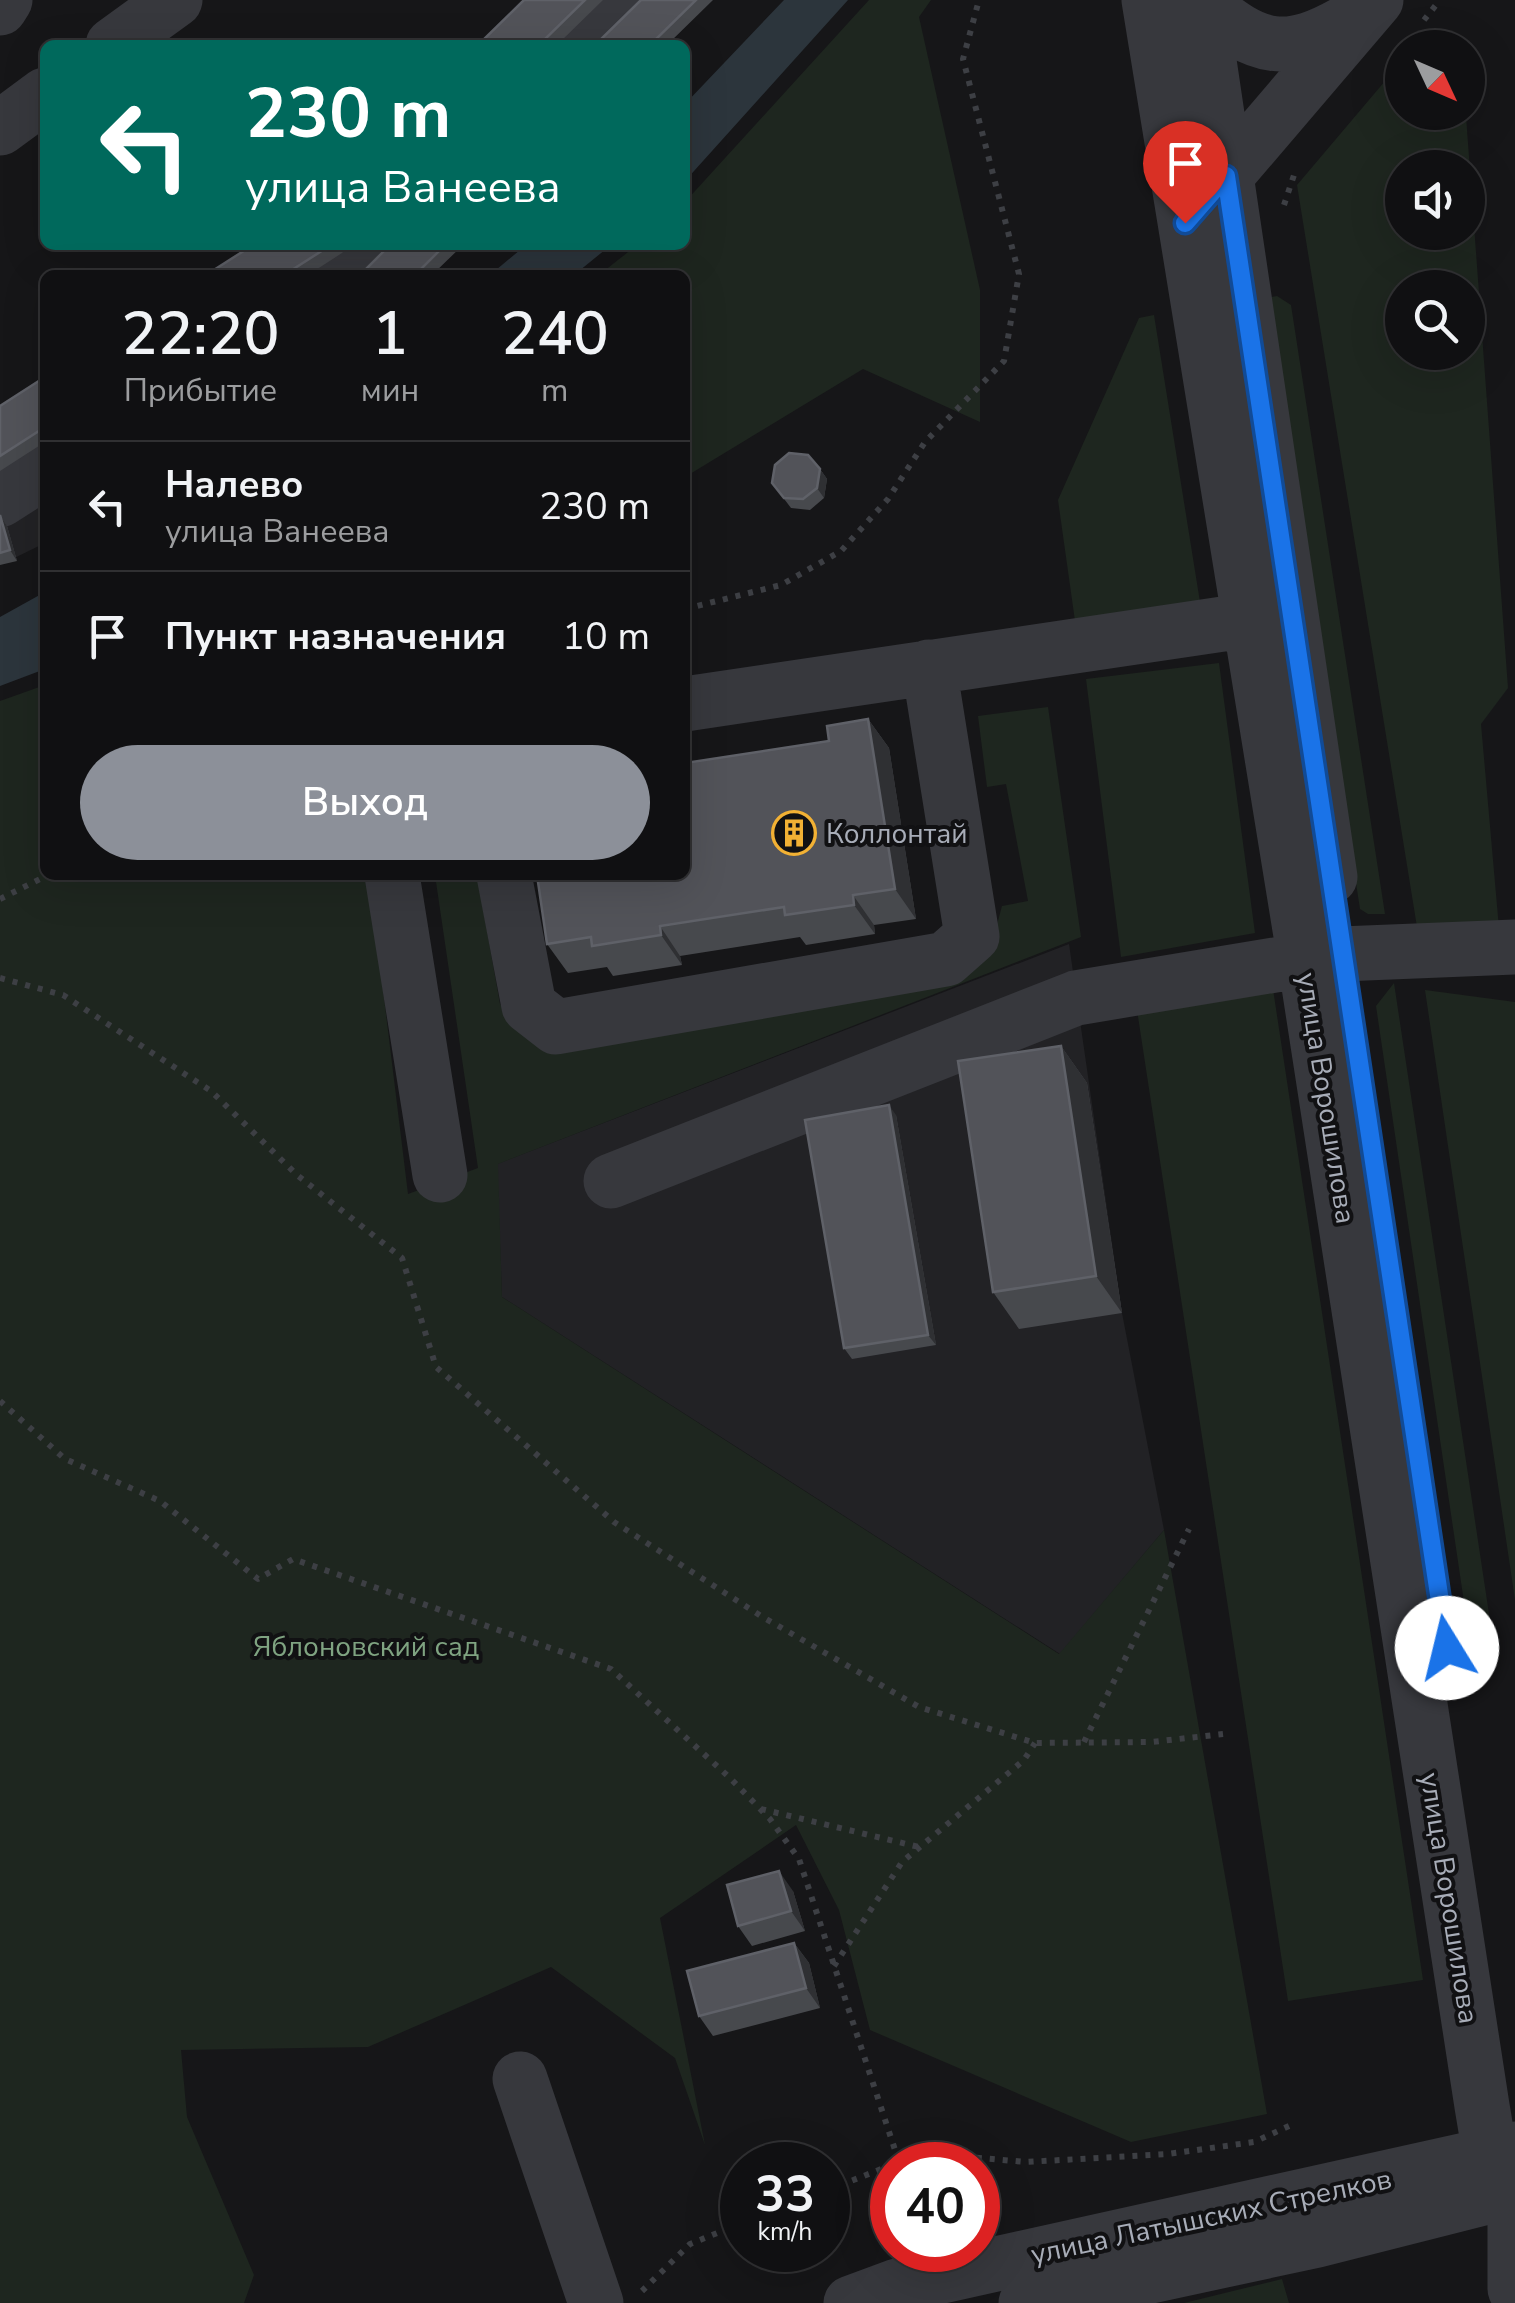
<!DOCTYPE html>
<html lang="ru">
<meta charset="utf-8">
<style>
:root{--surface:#101012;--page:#19191b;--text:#f1f3f6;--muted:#9c9d9f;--line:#303032;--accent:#8c9099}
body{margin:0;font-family:"Nunito Sans",sans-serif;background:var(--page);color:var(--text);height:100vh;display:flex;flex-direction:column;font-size:38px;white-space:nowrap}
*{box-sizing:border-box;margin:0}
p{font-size:32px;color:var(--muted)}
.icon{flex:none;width:55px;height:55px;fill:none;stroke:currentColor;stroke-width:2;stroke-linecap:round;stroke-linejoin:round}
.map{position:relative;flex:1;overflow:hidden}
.sheet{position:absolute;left:40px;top:270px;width:650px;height:610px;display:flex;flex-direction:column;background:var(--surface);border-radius:15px;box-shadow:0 10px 40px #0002,0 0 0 2px var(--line)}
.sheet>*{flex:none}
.hud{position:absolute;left:40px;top:40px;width:650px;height:210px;border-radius:15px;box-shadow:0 10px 40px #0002,0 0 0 2px var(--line);background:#00695c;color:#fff;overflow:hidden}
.needle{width:65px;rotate:134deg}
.tools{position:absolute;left:1385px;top:30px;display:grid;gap:20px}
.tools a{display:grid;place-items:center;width:100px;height:100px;border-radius:50%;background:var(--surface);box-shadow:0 10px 40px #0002,0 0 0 2px var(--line);font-size:50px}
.speed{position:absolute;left:720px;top:2142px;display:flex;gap:20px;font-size:50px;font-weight:700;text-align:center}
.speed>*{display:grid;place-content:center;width:130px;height:130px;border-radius:50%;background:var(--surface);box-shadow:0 10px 40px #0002,0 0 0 2px var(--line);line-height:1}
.speed small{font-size:25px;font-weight:400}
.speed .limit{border:15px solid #d22;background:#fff;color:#111}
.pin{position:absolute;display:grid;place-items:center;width:85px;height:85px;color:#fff;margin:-102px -42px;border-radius:50% 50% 50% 0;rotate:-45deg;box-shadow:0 0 10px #0007}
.pin .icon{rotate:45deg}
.me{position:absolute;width:110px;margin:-55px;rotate:351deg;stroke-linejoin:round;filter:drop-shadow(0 0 8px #0008)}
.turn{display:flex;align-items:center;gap:35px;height:210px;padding:0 40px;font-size:45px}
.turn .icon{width:130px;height:130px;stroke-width:2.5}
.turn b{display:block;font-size:70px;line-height:85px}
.eta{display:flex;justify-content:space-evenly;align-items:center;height:170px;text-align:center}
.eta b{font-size:60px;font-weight:600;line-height:70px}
.action{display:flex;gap:20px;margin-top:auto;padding:20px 40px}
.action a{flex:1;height:115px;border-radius:60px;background:var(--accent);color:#fff;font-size:40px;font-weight:600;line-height:115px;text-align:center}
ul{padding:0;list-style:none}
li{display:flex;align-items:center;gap:30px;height:130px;padding:0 40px;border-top:2px solid var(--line)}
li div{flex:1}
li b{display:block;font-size:38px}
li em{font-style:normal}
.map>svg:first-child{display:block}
.built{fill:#222225}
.green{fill:#1e261f;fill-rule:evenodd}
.water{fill:#2c353c}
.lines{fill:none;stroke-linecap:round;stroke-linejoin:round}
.path{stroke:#3d3f44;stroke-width:6;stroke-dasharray:5 8;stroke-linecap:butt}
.minor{stroke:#37383d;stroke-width:55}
.wall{fill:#47494d}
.shaded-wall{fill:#2f3033}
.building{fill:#525359;stroke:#5f6168;stroke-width:2.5}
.route-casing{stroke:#114b97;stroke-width:25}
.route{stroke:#1a73e8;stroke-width:18}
.labels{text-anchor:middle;stroke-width:8;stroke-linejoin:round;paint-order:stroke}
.poi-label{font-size:28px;fill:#a8adb8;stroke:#111113;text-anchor:start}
.street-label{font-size:28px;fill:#a8adb8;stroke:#111113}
.park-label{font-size:28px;fill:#7fa381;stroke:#111113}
</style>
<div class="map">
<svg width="1515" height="2303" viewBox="0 0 1515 2303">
<rect width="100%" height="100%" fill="#161618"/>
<path class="built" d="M45 392V543L0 565V421Z
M1069 944 1122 1313 1164 1530 1060 1654 502 1297 497 1164Z"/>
<path class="green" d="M869 0H931L919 17 980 290V422L863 369 685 477V275H599L637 245H685V202Z
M1402 61V112L1466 116 1508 688 1481 724 1499 928 1417 927 1297 185ZM1402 168H1468V232H1402ZM1402 288H1468V352H1402Z
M1277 296 1291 305 1385 914H1368L1360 909 1266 298Z
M1154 315 1200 602 1076 628 1058 500 1139 318Z
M1219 663 1255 933 1121 957 1086 679Z
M45 685V875H369L408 1194 478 1168 435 875H477L500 1004 517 1030 989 954 1002 906 1028 901 1006 784 987 787 978 716 1048 707 1081 937 498 1164 502 1297 1059 1654 1164 1530 1267 2114 1131 2142 870 2030 839 1910 796 1825 660 1918 705 2145 675 2058 551 1967 368 2047 181 2050 187 2117 254 2275 244 2303H0V701Z
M1394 983 1494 1647 1471 1657 1456 1652 1455 1639 1469 1636 1376 1006Z
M1273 989 1423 1980 1288 2001 1137 1010Z
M1425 990 1515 1002V1600Z
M1282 2279 1289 2303H1184Z"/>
<path class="water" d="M784 0H848L685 181V104Z
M526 245H611L574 275H490Z
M45 592V669L0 686V617Z"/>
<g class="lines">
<path class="path" d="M1424 20 1440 0
M1284 205 1294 175
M685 609 781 585 841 551 888 499 925 442 1004 361 1019 274 963 59 979 0
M0 899 48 875
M0 978 63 995 211 1091 297 1175 402 1258 436 1367 614 1522 761 1616 919 1707 1035 1743 1152 1742 1223 1734
M0 1401 65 1459 160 1501 258 1579 293 1559 611 1669 730 1778 770 1819 799 1859 899 2162
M1084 1742 1189 1529
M761 1809 919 1847
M834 1966 902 1862 1024 1760 1035 1743
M828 2190 922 2153 1026 2162 1168 2154 1254 2142 1289 2126
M642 2291 690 2244 742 2223"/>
<path class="minor" d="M1149 0 1305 960 1482 2106 1490 2154 1515 2189
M1200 0 1330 877
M1201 2C1258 51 1286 58 1352 19
M0 8 5 0
M113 45 175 0
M582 45 628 0
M0 128 45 95
M1212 192 1376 0
M345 275 376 245
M0 500 45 471
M685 704 1250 620
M392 875 440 1175
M504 875 529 1006 556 1027 946 959 972 936 929 667
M611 1181 1076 998 1341 954 1515 947
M520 2079 596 2303
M1515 2210V2289
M851 2303 897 2286 1515 2149
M1026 2303 1317 2240 1515 2190"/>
</g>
<path class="wall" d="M524 0H603L557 45H478Z
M641 0H713L667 45H595Z
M253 245H350L342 253 308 275H206Z
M390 245H463L432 275H360Z
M45 377V442L0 471V406Z
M820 469 827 479 824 498 810 510 791 508 772 483Z
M0 515 7 526 17 561 0 565Z
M868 719 889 748 916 919 874 925 875 934 806 945 800 937 680 956 682 965 613 976 607 967 568 973 547 944 829 741Z
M1061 1046 1087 1083 1122 1313 1019 1329 993 1292Z
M896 1115 936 1345 852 1359 844 1348Z
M793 1891 805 1931 752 1946 738 1926Z
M794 1943 809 1963 820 2008 713 2036 699 2016Z"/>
<path class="shaded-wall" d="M820 469 827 479 824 498 817 488Z
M0 515 7 526 17 561 10 550Z
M868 719 889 748 916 919 895 889Z
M853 895 874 925 875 934 854 905Z
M660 926 680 956 682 965 661 935Z
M1061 1046 1087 1083 1122 1313 1096 1276Z
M889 1105 896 1115 936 1345 928 1335Z
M779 1871 793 1891 805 1931 791 1911Z
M794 1943 809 1963 820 2008 806 1988Z"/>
<path class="building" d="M524 0H585L539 45H478Z
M641 0H696L650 45H595Z
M253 245H331L284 275H206Z
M390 245H445L415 275H360Z
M45 377V427L0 456V406Z
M789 453 808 455 820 469 817 488 803 499 784 498 772 483 775 465Z
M0 515 10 550 0 553Z
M868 719 895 889 853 895 854 905 785 915 784 907 660 926 661 935 592 946 591 937 547 944 537 875H685V763L829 741 827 726Z
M1061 1046 1096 1276 993 1292 958 1061Z
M889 1105 928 1335 844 1348 805 1120Z
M779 1871 791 1911 738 1926 727 1885Z
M794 1943 806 1988 699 2016 687 1971Z"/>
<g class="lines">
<g class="route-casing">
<path id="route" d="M1185 223 1226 176 1447 1648"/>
</g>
<use href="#route" class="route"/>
</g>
<defs>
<g id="building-ring" transform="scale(2.25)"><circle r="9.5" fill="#111113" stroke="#f2b134" stroke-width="1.5"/><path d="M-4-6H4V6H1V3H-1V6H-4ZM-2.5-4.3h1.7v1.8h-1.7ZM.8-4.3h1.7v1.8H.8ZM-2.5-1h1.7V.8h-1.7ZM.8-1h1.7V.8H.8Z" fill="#f2b134"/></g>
</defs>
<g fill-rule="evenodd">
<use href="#building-ring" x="794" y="833"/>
</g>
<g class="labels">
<g class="poi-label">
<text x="826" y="843">Коллонтай</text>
</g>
<g class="street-label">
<text transform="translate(1327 1098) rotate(81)" y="10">улица Ворошилова</text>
<text transform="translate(1450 1898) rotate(81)" y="10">улица Ворошилова</text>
<text transform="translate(1211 2216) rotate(-12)" y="10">улица Латышских Стрелков</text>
</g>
<g class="park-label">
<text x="366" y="1656">Яблоновский сад</text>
</g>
</g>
</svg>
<div class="tools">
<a><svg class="needle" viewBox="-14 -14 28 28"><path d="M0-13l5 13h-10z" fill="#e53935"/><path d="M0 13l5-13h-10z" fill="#9c9d9f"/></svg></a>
<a><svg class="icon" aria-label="sound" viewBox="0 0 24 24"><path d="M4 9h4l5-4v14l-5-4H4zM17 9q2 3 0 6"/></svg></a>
<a><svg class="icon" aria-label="search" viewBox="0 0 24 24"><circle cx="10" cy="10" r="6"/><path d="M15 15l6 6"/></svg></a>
</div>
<div class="speed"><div>33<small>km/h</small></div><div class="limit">40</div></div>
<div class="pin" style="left:1185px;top:223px;background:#d93025"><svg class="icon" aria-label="arrive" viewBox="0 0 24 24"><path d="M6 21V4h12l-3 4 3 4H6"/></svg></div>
<svg class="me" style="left:1447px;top:1648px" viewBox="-20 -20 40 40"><circle r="19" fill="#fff"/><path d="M0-13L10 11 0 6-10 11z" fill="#1a73e8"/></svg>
<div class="hud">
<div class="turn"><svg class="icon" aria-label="left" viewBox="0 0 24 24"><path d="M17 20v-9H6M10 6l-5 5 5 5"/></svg><div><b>230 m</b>улица Ванеева</div></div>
</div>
<section class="sheet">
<div class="eta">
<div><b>22:20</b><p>Прибытие</p></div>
<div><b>1</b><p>мин</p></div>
<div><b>240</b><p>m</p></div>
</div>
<ul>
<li><svg class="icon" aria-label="left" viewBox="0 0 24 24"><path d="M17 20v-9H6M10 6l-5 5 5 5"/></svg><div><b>Налево</b><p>улица Ванеева</p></div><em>230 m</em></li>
<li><svg class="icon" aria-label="arrive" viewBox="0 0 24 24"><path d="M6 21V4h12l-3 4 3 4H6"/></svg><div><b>Пункт назначения</b></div><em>10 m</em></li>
</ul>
<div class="action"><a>Выход</a></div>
</section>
</div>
